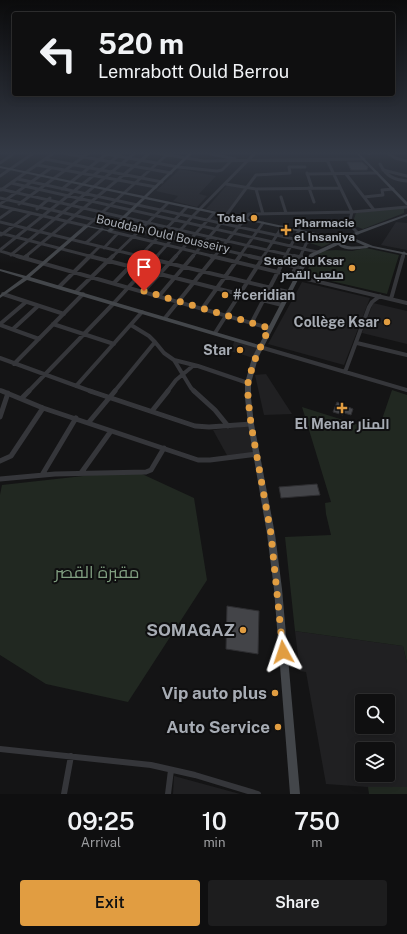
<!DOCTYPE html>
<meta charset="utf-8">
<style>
:root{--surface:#0f0f10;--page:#1d1d1e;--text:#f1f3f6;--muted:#9b9c9f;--line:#2f2f30;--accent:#e19d41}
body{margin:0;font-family:"Public Sans",Cairo,sans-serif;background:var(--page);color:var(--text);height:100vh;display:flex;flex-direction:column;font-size:15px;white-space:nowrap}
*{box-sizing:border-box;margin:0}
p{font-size:13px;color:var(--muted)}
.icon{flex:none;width:22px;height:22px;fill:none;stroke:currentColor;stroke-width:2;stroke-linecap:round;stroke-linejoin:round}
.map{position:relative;height:794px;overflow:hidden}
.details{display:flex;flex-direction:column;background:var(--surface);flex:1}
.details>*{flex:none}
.guide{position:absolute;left:12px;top:12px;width:383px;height:84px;border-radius:4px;box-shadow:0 2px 10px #0003,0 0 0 1px var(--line);background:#0f0f10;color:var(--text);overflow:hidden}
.tools{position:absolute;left:355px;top:694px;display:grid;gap:8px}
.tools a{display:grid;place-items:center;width:40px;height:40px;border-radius:4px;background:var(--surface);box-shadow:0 2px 10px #0003,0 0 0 1px var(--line);font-size:20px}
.pin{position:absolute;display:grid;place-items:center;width:34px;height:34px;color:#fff;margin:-41px -17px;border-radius:50% 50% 50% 0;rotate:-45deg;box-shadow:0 0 4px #0007}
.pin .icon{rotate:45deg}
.me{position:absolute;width:44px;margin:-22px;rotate:355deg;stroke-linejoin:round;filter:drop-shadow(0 0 3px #0008)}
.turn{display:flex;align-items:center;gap:14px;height:84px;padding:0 20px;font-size:18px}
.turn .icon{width:52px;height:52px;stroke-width:2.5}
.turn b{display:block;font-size:28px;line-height:34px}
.eta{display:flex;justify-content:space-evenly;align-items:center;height:68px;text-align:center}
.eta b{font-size:24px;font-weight:600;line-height:28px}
.primary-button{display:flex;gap:8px;margin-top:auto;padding:8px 20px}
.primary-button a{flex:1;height:46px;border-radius:4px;background:var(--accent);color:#111;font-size:16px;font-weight:600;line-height:46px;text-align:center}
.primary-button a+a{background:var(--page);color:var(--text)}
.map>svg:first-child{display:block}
.built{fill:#202022;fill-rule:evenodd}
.green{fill:#212821}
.building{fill:#434448;stroke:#2e2e31}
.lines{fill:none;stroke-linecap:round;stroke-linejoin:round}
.street-far3{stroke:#35363a;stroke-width:3}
.street-far2{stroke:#35363a;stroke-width:4}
.street-far1{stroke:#35363a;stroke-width:5}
.street{stroke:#35363a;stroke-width:6}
.secondary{fill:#43464a;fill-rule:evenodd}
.highway{fill:#62656b;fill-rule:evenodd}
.route{stroke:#e19d41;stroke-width:7;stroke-dasharray:0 12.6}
.poi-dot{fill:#e19d41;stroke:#0f0f10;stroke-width:1.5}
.labels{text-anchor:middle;stroke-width:4;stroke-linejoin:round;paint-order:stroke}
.far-poi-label{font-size:12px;font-weight:bold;fill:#a7acb4;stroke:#0f0f10;text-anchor:end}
.far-street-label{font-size:12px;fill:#a7acb4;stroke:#0f0f10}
.poi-label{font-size:14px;font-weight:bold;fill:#a7acb4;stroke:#0f0f10;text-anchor:end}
.near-park-label{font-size:17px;fill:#809e80;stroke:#0f0f10}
.near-poi-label{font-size:17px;font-weight:bold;fill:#a7acb4;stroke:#0f0f10;text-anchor:end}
</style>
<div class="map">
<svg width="407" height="794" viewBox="0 0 407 794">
<rect width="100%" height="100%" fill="#141415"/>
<path class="built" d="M180 169 216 176 199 194 207 196 197 207 173 201 178 196 156 191Z
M227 185 246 188 226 213 206 209Z
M396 222 407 223V250L381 245Z
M302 282 370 298 344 365 268 344Z
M373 303 407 311V344L362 333Z
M235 339 259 347 253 358 231 351Z
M266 374 292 414 264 415 255 375Z
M249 426 255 453 228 457 213 430Z
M295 631 403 646 407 663V787H368L326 784 306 672 300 671ZM362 701H388V727H362ZM362 749H388V775H362Z
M174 776 240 794H173Z"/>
<path class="green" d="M401 208H404V213L363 229 352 225 356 213Z
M314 236 332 241 331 243 322 247 310 243Z
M366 248 399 255 387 294 305 275 312 261 322 251 336 250 352 251Z
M392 390 407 395V663L403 646 295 631 285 537 331 535 326 514 325 503 331 502 302 407 378 431Z
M110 473 142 474 194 498 207 580 128 702 46 684 0 655V495L2 485Z
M368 787H407V794H369Z"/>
<path class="building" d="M347 162H362L368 167 367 170H351Z
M337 402 353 409 351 415 344 413 343 415 333 412Z
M317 484 320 495 281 498 279 487Z
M227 606 259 611 258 654 226 649Z"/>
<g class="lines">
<path class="street-far3" d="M57 152 171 173
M96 152 178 167 217 171 222 170 231 161
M150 152 204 161 364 159
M375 152H383
M386 152 395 158 407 161
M211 154 235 159
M45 159 162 182
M327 160 352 212 349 224 358 233
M0 163 16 152
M380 164C386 176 394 180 407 181
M37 165 156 187
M383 170 407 176
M307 173 312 188
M307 174 377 173
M346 174 374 210
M0 176 35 152
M18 179 308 242
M11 183 317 252
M226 184 256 189 340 188
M309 188 314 202
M0 189 298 257
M62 189 108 153
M256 189 263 214
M1 190 55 152
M281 197 286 213
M364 197 383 195 382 190 393 189
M0 198 254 257
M0 204 51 168
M19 204 90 152
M0 206 87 226 170 152
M37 209 50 198
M0 218 13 209
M0 222 143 257
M109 231 216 257
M0 233 93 257
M1 235 31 213
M86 243 102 229
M104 248 118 233
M0 250 123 152
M0 251 20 257
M11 255 136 152
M25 257 151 152
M89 257 99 247
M112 257 168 203
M139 257 187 207
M156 257 192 217 256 152
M175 257 214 213
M192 257 216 229 256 175 290 173 289 167H305
M214 257 249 214 352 212 407 207
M239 257 263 223
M263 257 282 227
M285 257 299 230
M300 257 311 233
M403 257 404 253"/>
<path class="street-far2" d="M17 256 269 328
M89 256 282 305
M139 256 288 292
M211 256 407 303
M249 256 302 268
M294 256 308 259
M24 258 27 256
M292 275 301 256
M114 283 140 256
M59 287 90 256
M144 291 176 256
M76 292 113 256
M3 294 64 314
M159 296 193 256
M391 299 403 256
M202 309 240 256
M165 318 215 256
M252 322 286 256
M0 324 26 302
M53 324 114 344
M0 325 39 339
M13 329 38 306
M215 333 264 256
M155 342 164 353 174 360 191 388 195 392
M357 343 407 355
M260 347 407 390
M0 358 93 392
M174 360 198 366 248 383
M14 364 83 294
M345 372 369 307 372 302 380 296
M76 386 142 312
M0 390 4 392
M28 392 114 303 157 256
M114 392 155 342 149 336 131 325
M167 392 176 380 194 365"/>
<path class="street-far1" d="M2 391 43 408 198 460H210L257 454
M90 391 195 426 209 427 251 424
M194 391 215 410 228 426
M22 398 29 391
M152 411 168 391
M0 417 8 393
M89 422 115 391
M0 461 11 456 43 408
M81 473 111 431
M42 475 76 418
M0 479 55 474 146 472 151 470 164 448"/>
<path class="street" d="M0 749 151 765 195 775 258 794
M64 794 71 756
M168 794 171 770"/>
<path class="secondary" d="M190 152H194L147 197 325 235 344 238H345V236L407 214V216L351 237 373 246 407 253V255L369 247 367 248C357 249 346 252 338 245L314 256 304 268 258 358 251 383V398L254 424 275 534 282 589 300 794H290L274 589 267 534 248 424 245 398V383L252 358 257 348 27 280 0 298V295L23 278 0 271V269L26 276 85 225 108 230 142 198 0 168V166L144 196ZM145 199 325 237 338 239 336 242 310 254 300 267 259 345 30 277 88 227 111 232ZM350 239 365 246C356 246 346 249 340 241Z
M355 152H358L407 202V205H406Z"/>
<path class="highway" d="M375 152 369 155 367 154 368 152Z
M401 152H407V154L401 153Z"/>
</g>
<linearGradient id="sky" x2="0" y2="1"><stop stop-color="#0b0b0c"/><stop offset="0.58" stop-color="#343a46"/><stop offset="1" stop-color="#343a46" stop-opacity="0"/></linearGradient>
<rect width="407" height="264" fill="url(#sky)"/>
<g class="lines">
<path class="route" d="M144 291 269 328 253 364 248 383V398L251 424 271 534 283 652"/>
</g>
<g class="poi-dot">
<circle cx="254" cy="218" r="4"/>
<path d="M284 224h4v4h4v4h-4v4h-4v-4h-4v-4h4z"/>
<circle cx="352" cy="268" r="4"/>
<circle cx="225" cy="295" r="4"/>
<circle cx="387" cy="322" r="4"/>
<circle cx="240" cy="350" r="4"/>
<path d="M340 402h4v4h4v4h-4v4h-4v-4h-4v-4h4z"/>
<circle cx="243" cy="630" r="4"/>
<circle cx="275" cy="693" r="4"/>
<circle cx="278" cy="727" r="4"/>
</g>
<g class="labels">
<g class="far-poi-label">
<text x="246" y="222">Total</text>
<text x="294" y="227" text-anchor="start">Pharmacie<tspan x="294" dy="14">el Insaniya</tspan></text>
<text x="344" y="265">Stade du Ksar<tspan x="344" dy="14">ملعب القصر</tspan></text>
</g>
<g class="far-street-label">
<text transform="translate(163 234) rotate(13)" y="4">Bouddah Ould Bousseiry</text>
</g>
<g class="poi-label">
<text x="233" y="300" text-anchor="start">#ceridian</text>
<text x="379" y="327">Collège Ksar</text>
<text x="232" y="355">Star</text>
<text x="342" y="429" text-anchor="middle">El Menar المنار</text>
</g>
<g class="near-park-label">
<text x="97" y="578">مقبرة القصر</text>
</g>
<g class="near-poi-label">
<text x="235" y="636">SOMAGAZ</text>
<text x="267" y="699">Vip auto plus</text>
<text x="270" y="733">Auto Service</text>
</g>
</g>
</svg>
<div class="tools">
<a><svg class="icon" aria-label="search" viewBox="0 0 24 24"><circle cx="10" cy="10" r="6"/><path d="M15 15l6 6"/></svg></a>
<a><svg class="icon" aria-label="layers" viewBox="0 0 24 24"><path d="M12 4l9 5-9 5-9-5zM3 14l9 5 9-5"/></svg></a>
</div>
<div class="pin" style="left:144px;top:291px;background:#d93025"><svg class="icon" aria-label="arrive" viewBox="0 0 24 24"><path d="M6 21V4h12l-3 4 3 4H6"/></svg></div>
<svg class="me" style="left:283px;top:652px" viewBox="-20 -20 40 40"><path d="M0-17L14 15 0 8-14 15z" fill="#e19d41" stroke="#fff" stroke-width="4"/></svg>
<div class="guide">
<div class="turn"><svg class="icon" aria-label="left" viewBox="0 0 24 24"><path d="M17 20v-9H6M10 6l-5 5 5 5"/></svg><div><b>520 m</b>Lemrabott Ould Berrou</div></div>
</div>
</div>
<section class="details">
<div class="eta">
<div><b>09:25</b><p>Arrival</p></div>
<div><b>10</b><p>min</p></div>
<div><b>750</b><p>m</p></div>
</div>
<div class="primary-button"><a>Exit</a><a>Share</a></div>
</section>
